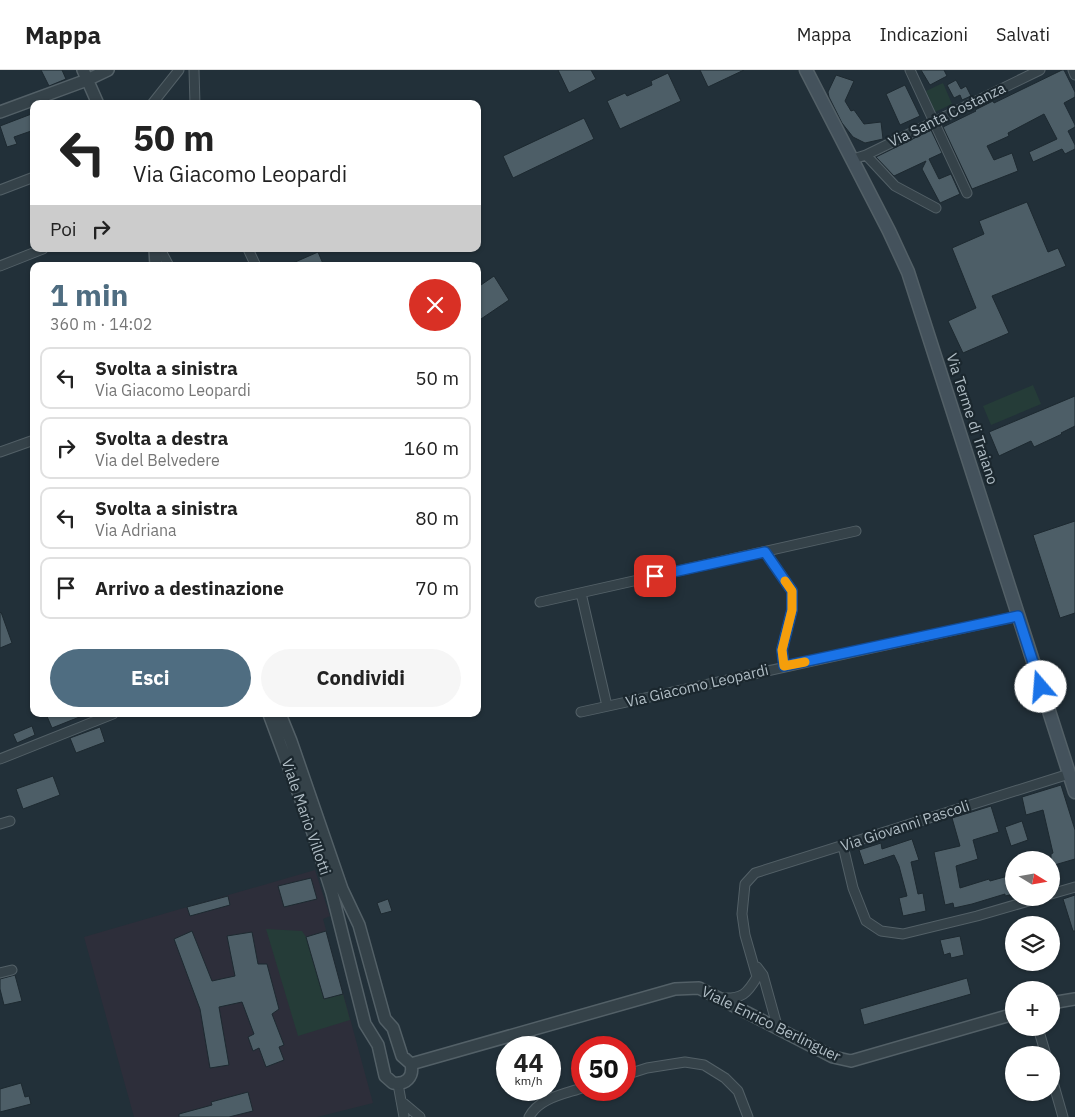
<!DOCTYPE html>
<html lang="it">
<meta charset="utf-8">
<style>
:root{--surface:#fff;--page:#f6f6f6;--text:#222;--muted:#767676;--line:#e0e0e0;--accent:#4f6d81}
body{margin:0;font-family:"IBM Plex Sans",sans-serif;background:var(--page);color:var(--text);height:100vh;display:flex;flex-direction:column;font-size:19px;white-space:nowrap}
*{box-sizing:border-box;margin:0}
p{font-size:16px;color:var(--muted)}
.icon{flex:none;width:28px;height:28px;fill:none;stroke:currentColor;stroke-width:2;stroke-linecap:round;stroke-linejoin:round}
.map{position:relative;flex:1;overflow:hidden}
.drawer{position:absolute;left:30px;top:192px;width:451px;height:455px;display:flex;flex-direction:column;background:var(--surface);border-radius:10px;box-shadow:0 1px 4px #0004}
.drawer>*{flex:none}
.banner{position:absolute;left:30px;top:30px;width:451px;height:152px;border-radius:10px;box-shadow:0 1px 4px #0004;background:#fff;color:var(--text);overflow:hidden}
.needle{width:32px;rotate:101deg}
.buttons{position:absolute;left:1005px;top:781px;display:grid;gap:10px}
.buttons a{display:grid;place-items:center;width:55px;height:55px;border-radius:50%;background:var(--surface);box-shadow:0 1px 4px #0004;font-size:25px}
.speed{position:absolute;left:496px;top:966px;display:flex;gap:10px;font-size:25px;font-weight:700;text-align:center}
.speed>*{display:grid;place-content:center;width:65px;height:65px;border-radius:50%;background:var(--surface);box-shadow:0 1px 4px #0004;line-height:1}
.speed small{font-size:12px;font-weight:400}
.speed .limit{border:8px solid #d22;background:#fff;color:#111}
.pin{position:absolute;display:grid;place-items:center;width:42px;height:42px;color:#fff;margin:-21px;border-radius:10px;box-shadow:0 2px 8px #0006}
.me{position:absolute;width:55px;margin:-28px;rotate:342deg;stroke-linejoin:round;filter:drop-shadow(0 0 4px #0008)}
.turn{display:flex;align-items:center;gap:18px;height:105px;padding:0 20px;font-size:22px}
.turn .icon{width:65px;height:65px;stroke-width:2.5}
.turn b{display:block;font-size:35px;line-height:42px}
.then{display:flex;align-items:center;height:48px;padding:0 20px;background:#0003;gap:10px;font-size:19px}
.round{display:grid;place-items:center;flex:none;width:52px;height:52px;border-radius:26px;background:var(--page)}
.headline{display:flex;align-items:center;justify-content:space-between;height:85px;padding:0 20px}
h1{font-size:30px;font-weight:700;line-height:38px;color:var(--accent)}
.action{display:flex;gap:10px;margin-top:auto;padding:10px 20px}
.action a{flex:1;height:58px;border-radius:30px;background:var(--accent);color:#fff;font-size:20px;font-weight:700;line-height:58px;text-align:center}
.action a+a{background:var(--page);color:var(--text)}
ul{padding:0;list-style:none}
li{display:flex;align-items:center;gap:15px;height:62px;margin:0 10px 8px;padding:0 10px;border:2px solid var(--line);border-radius:10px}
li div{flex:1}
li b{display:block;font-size:19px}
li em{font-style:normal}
header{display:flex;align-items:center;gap:30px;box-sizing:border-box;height:70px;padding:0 25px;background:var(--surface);border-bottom:1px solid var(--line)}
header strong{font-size:24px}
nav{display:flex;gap:28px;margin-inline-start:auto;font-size:18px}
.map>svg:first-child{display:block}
.medical{fill:#2d2e3a}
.green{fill:#253c38}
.building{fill:#4d5e67;stroke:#1d2930}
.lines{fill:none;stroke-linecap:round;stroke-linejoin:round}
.minor-casing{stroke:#536067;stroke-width:11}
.tertiary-casing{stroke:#536067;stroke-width:14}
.secondary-casing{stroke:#536067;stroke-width:15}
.minor{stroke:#354249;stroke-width:9}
.tertiary{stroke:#354249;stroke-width:11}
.secondary{stroke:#44525c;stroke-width:12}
.route-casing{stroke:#114b97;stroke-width:12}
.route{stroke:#1a73e8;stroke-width:9}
.slow{stroke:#f59e0b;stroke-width:9}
.labels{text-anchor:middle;stroke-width:4.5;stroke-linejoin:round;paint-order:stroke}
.street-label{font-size:15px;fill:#b0bdc5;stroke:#1b272e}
</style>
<header>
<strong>Mappa</strong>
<nav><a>Mappa</a><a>Indicazioni</a><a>Salvati</a></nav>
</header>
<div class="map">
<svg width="1075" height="1047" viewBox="0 0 1075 1047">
<rect width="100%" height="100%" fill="#223039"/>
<path class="medical" d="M315 800 330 846 323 849 373 1033 317 1047H134L84 867Z"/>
<path class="green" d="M943 13 952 34 935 42 926 21Z
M1033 315 1041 334 991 355 983 336Z
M266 859 302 861 306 867 324 929 343 924 350 950 298 966Z"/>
<path class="building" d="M41 0H62L66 9 49 16Z
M558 0H591L596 9 569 23Z
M700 0H744L708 17Z
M921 0H944L947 6 930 15Z
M1062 0H1064L1075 22V27L1064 33 1075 55V57L1068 61 1075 75V79L1065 84 1062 79 1033 92 1029 82 1057 69 1044 44 1008 63 1009 66 987 76 994 90 1012 83 1018 101 972 119 943 57 976 41 975 40 993 31 994 33Z
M668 3 681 31 620 59 607 31 625 23 627 26 652 15 651 11Z
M836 5 854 11 845 31 851 41 854 40 864 54 881 52 883 69 865 73 853 67 842 53 829 27 828 22Z
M956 10 961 19 966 16 971 26 962 30 960 25 954 28 947 15Z
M905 15 920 46 900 55 886 24Z
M34 43V60L14 67 17 74 7 77 0 56Z
M584 48 594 69 513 108 503 86Z
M931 60 942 83 929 89 939 109 951 104 960 124 940 133 922 99 926 91 894 106 876 87Z
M1027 132 1048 182 1058 178 1066 196 992 226 1009 263 963 283 948 251 976 238 952 178 984 164 979 151Z
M318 182 324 196H286Z
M494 206 509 230 478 251V217Z
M1075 326V356L1061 363 1062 364 1034 377 1031 371 999 386 989 362Z
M1075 451V543L1060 548 1033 465Z
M1 542 12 573 0 578V543Z
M46 644H87L52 658Z
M32 656 35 665 17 673 13 664Z
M100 657 105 672 76 683 70 668Z
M53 706 60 725 23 739 16 719Z
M1061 715 1075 760V789L1051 796V784L1053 783 1043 740 1026 745 1022 727Z
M991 736 999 762 973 770 978 789 956 796 960 818 989 809 990 811 1008 806 1010 813 1014 812V824L1005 826V824L972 834 954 838 953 833 945 835 934 782 960 776 952 748Z
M1022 751 1028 770 1011 776 1005 757Z
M912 769 919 790 911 792 918 824 923 823 926 841 903 846 899 828 907 826 899 796 894 785 864 795 859 780 881 773 882 779Z
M311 808 317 829 284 837 278 816Z
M1075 825V861H1073L1063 829Z
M228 826 230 835 190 846 187 837Z
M388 829 392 841 381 844 377 833Z
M192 861 212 911 235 906 227 866 252 862 258 894H267L279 939 272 944 284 975 279 977 284 990 266 997 259 978 253 981 248 967 254 964 242 932 219 937 229 995 210 998 200 939 174 869Z
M326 861 343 924 324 929 306 867Z
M960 866 964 885 951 888 950 883 944 885 940 870Z
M15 905 22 931 4 935 0 919V909Z
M967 908 971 924 864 955 860 939Z
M21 1013 25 1027 29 1026 31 1034 0 1042V1019Z
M248 1022 253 1041 229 1047H179V1044L212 1035 211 1032Z"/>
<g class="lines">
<g class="minor-casing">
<path id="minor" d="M194 0 195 34
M910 0 967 123
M1073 0 1075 5
M152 34 179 0
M866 85 895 116 936 138
M853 89 866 85 1040 0
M0 120 34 107
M160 179 169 196
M248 179 256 196
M0 196 43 179
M0 382 34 370
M765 482 792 521V540L782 579 784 596
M581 523 607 636
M540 532 856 461
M581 642 1018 546
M0 689 113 644
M0 754 10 751
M843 776 853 818 866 851 881 861 903 864 977 846 1039 828
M1051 824 1075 817
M757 897 763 905 778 959
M0 903 12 900
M722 928C742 929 747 924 757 907L745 865 742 844 745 814 755 803 1069 704
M1038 958 1046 985
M625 1005 647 998 685 992 704 995 725 1008 738 1021 748 1047
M1051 1005 1063 1047
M398 1014 404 1047
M401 1031 420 1047
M529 1047C539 1028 564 1024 582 1018"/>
</g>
<g class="tertiary-casing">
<path id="tertiary" d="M83 0 98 34
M0 42 87 10 108 0
M155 179 156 196
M269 644 311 757 332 823 365 954 378 975 385 1006 393 1013C406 1015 414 1007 411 994L402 986 393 958 385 949 359 855 342 819 291 671 280 644
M1051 933 1075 929
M411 994 675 919 699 918 833 987 851 991 1014 944"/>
</g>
<g class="secondary-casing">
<path id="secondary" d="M806 0 889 161 908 202 1075 722"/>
</g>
<use href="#minor" class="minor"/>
<use href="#tertiary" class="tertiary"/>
<use href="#secondary" class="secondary"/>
</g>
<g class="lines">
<g class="route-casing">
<path id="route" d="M655 506 765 482 792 521V540L782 580 784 596 1018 546 1041 617"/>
</g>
<use href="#route" class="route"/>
<path class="slow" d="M785 511 792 521V540L782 580 784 596 805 592"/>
</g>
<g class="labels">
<g class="street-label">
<text transform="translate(947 45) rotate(-26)" y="5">Via Santa Costanza</text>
<text transform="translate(972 349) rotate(72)" y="5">Via Terme di Traiano</text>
<text transform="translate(697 616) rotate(-13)" y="5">Via Giacomo Leopardi</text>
<text transform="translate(306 747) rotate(71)" y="5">Viale Mario Villotti</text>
<text transform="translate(905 756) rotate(-18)" y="5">Via Giovanni Pascoli</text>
<text transform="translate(771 954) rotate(26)" y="5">Viale Enrico Berlinguer</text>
</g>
</g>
</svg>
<div class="buttons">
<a><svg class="needle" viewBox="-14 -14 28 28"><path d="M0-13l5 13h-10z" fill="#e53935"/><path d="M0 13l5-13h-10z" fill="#767676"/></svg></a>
<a><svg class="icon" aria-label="layers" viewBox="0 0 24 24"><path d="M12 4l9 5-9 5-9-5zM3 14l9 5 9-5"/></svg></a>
<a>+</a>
<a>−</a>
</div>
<div class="speed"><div>44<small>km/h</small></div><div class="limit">50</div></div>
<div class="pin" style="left:655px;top:506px;background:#d93025"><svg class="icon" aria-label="arrive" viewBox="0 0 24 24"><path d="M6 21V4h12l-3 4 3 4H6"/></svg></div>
<svg class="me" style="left:1041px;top:617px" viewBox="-20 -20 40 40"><circle r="19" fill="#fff"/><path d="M0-13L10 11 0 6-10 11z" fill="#1a73e8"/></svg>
<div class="banner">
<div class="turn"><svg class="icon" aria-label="left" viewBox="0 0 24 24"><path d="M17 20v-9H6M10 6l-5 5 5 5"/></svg><div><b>50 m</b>Via Giacomo Leopardi</div></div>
<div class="then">Poi<svg class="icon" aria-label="right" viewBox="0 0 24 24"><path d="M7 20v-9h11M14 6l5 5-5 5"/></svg></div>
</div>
<section class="drawer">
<div class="headline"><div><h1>1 min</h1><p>360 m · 14:02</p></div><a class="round" style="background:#d93025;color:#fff"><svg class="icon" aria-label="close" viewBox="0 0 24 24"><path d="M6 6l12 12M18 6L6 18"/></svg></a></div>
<ul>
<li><svg class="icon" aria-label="left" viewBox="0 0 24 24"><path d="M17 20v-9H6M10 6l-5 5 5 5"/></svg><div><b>Svolta a sinistra</b><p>Via Giacomo Leopardi</p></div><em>50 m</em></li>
<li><svg class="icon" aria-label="right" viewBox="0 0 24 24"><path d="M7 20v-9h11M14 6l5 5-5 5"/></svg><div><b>Svolta a destra</b><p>Via del Belvedere</p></div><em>160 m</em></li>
<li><svg class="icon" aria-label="left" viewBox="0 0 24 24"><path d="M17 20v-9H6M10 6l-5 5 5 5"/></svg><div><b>Svolta a sinistra</b><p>Via Adriana</p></div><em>80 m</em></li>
<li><svg class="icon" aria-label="arrive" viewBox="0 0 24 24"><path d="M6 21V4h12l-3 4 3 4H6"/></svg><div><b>Arrivo a destinazione</b></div><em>70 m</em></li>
</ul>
<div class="action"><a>Esci</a><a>Condividi</a></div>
</section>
</div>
